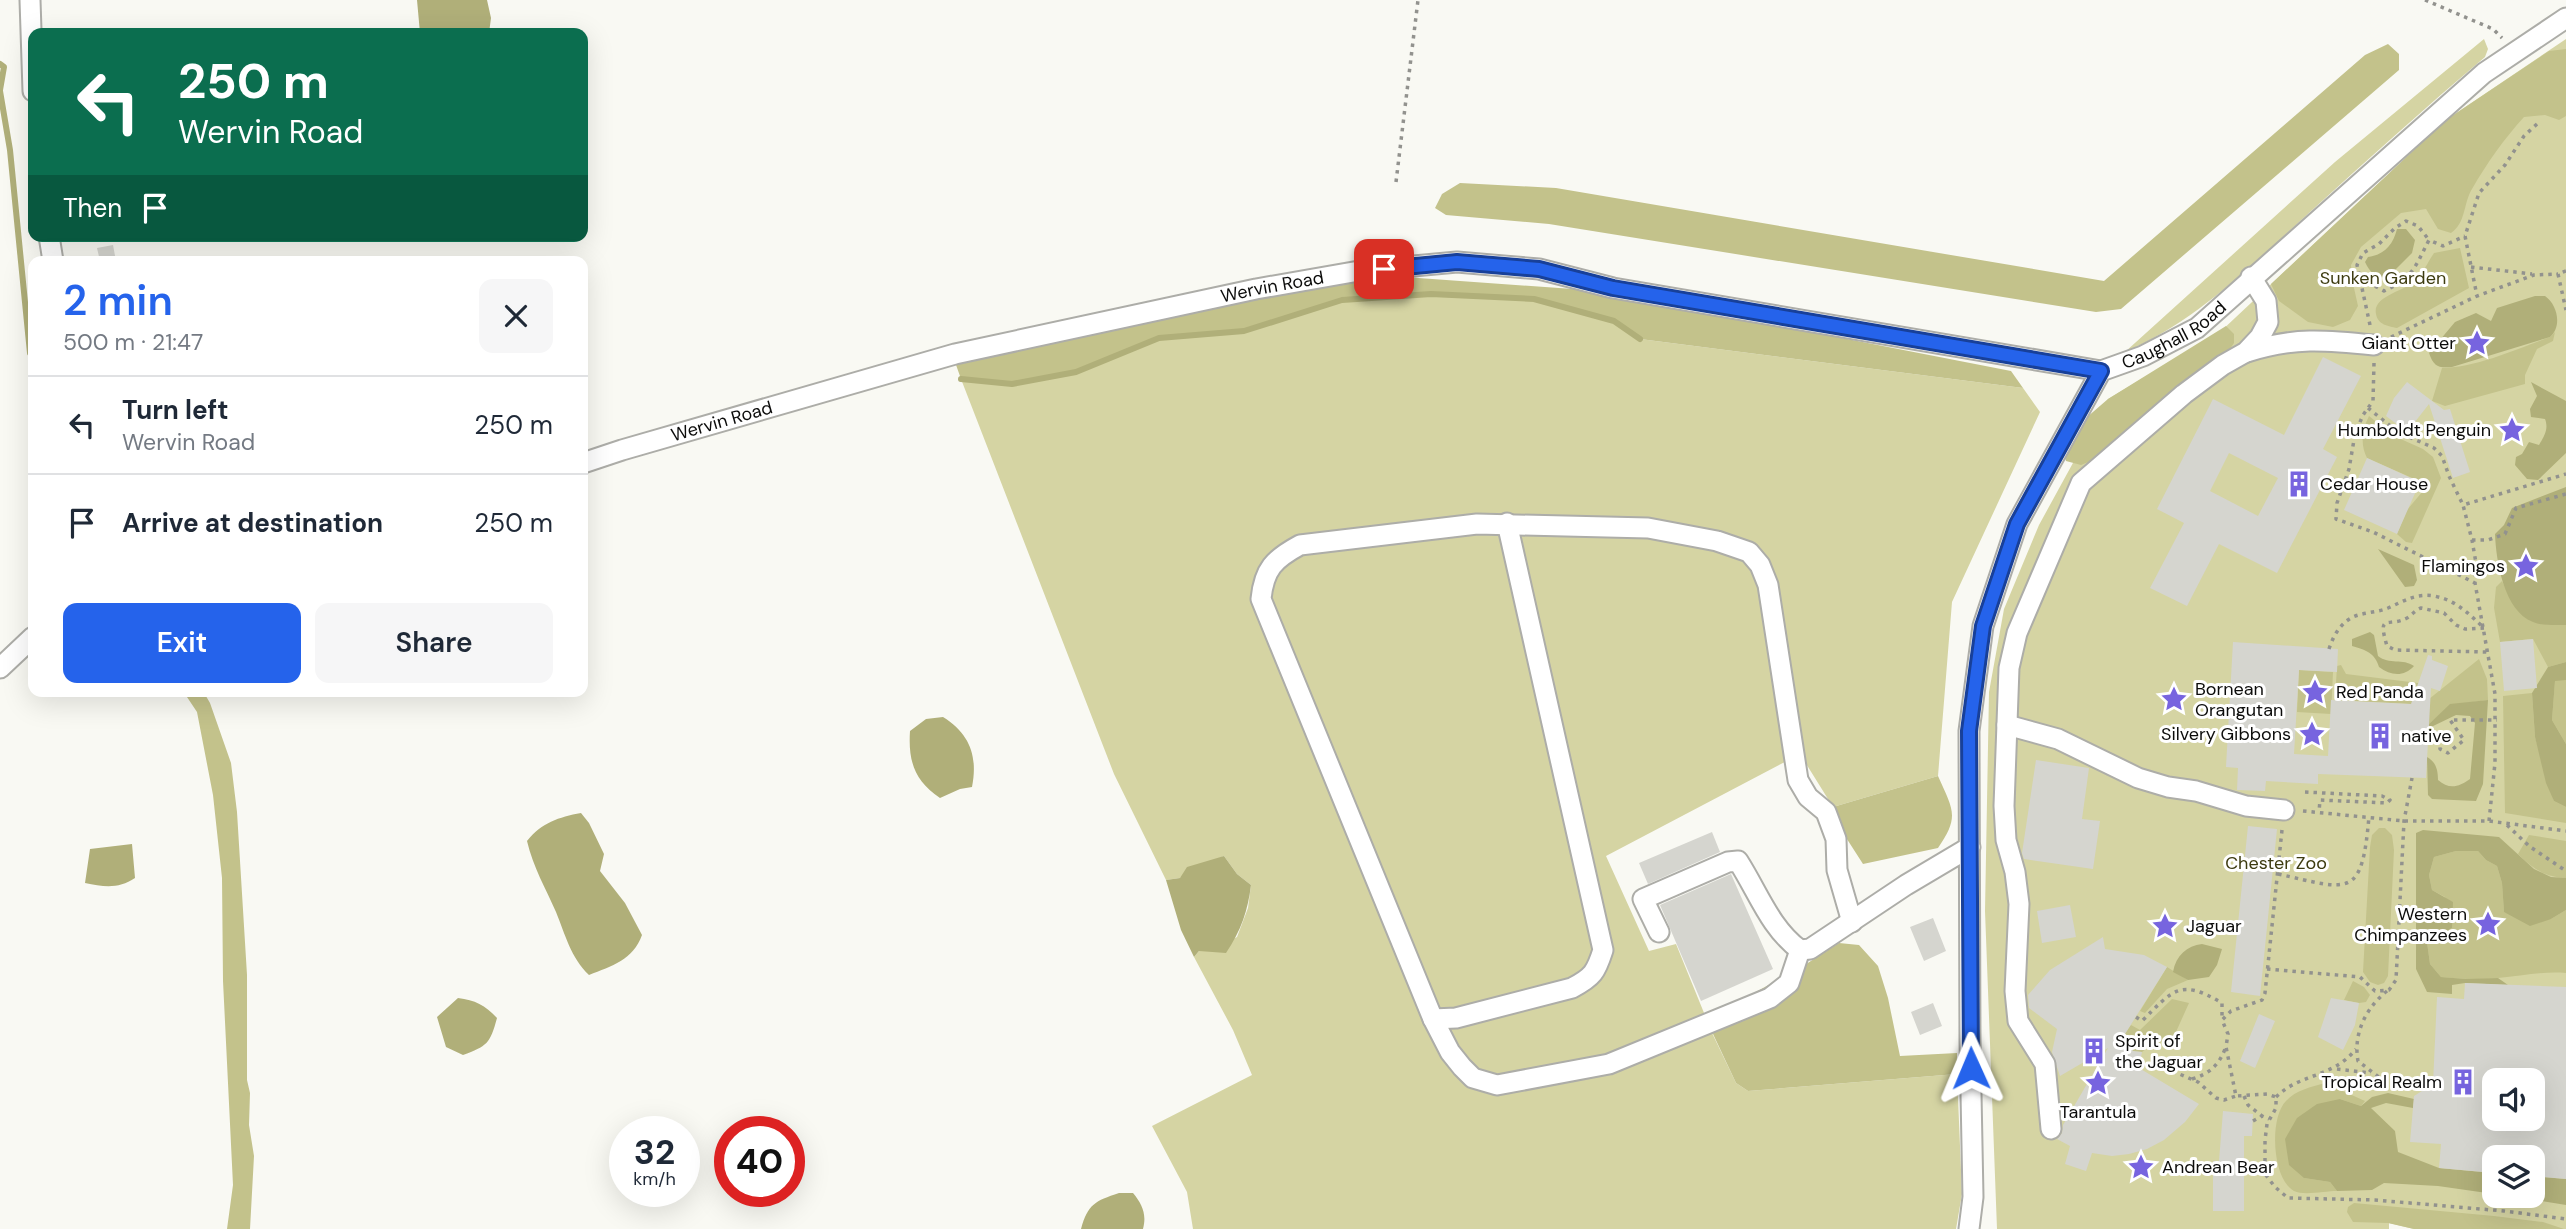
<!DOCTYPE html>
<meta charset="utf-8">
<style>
:root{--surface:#fff;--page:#f6f6f7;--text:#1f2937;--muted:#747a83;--line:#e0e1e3;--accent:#2563eb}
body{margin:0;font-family:"DM Sans",sans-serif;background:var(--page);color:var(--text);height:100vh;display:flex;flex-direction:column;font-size:26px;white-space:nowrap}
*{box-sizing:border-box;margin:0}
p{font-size:23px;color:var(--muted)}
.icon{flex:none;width:38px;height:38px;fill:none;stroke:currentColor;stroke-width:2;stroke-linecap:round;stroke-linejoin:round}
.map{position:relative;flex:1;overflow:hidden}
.side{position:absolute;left:28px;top:256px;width:560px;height:441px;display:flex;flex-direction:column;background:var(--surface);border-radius:14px;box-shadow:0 7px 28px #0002}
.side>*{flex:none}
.hud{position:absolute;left:28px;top:28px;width:560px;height:214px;border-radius:14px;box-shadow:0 7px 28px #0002;background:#0b6e4f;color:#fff;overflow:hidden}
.controls{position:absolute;left:2482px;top:1068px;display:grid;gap:14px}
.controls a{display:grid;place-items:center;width:63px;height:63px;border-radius:14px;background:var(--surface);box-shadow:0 7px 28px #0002;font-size:35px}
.speed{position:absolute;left:609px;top:1116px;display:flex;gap:14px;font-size:35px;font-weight:700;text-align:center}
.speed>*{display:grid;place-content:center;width:91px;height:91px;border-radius:50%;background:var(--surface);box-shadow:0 7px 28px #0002;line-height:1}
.speed small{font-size:18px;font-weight:400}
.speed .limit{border:10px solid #d22;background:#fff;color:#111}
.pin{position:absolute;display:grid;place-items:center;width:60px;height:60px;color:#fff;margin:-30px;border-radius:14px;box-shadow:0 4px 10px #0006}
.me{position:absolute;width:77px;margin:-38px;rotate:359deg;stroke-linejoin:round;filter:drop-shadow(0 0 5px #0008)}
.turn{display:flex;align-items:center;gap:24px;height:147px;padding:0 35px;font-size:32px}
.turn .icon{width:91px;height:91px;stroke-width:2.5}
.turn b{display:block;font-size:49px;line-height:60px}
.then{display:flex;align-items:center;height:66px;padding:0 35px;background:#0003;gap:14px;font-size:26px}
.round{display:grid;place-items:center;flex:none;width:74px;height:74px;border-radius:14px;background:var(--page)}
.headline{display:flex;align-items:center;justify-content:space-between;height:119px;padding:0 35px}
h1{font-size:42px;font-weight:600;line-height:52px;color:var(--accent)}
.button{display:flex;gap:14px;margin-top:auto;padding:14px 35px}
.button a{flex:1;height:80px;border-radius:14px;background:var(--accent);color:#fff;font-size:28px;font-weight:600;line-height:80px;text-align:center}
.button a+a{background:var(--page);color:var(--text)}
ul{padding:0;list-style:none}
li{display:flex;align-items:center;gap:21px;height:98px;padding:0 35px;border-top:2px solid var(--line)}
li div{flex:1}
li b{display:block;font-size:26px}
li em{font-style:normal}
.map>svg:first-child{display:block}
.green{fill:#d5d4a3;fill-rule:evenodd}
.forest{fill:#c3c28b}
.water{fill:#b0af79}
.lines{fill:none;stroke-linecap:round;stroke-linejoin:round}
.stream{stroke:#b0af79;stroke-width:6}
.building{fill:#d5d5cf;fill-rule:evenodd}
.minor-casing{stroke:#adada8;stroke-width:23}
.path{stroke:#92928e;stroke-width:3.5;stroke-dasharray:3.5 5;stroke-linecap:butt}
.minor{stroke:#fff;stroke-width:19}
.route-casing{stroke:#184099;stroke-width:18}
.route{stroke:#2563eb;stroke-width:12}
.labels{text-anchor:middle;stroke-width:6;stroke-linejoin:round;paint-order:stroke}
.park-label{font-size:18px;fill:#3d3b10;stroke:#fff}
.street-label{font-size:18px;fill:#0c0c0b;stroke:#fff}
.poi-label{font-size:18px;fill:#0c0c0b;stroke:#fff;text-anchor:start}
</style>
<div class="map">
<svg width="2566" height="1229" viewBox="0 0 2566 1229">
<rect width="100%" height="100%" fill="#f9f9f3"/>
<path class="green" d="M2484 39 2488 49 2485 57C2426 107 2368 159 2310 212 2253 264 2197 321 2125 352L2335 162Z
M2566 39V1229H2414L2389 1223V1229H1997L1985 911 1989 692 2004 609 2039 525 2108 399 2219 333 2446 120ZM2494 1080H2532V1118H2494ZM2494 1157H2532V1195H2494Z
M1431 294 1534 299 1614 321 1640 339 2023 388 2040 412 1952 602 1938 776 1833 807 1800 754 1606 856 1649 951 1676 944 1713 1035 1736 1083 1748 1091 1957 1074 1962 1194 1956 1229H1193L1187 1192 1152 1126 1252 1075 1233 1030 1194 957 1199 951H1208L1237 937 1248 908 1251 885 1237 874 1224 856 1180 878 1166 880 1114 774 961 379 1012 384 1076 372 1159 338 1244 331 1342 300Z"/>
<path class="forest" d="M2388 44 2399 54V70L2121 309 2096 312 1549 224 1446 215 1435 208 1442 194 1460 183 1556 188 2104 281 2365 55Z
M2566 49V116L2559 120 2545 115 2524 117C2504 139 2487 163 2472 189 2463 204 2466 223 2451 233L2438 229 2426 209 2401 213 2361 247 2351 265 2352 279 2358 306 2350 320 2333 327 2308 322 2279 301 2271 284 2446 120 2549 51Z
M2460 248 2469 288 2397 328C2388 326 2378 325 2376 314 2372 296 2405 291 2415 281 2423 273 2428 262 2434 253Z
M1349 273 1601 291 2011 371 2023 388 1640 339 1614 321 1534 299 1431 294 1342 300 1244 331 1159 338 1076 372 1012 384 961 379 955 362Z
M2226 326 2234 334V343L2227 353 2093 460 2081 465 2066 461 2064 455 2086 418 2108 399Z
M2555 332 2553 341 2537 349 2525 375V384L2445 406 2432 401 2442 368C2478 367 2516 349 2550 337Z
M2369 416 2394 436 2423 449 2433 457 2441 478 2412 543 2406 542 2397 534 2407 510 2428 485 2367 458C2360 444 2362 430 2369 416Z
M2502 581C2521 619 2523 624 2566 625V662L2548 667 2533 639 2500 642 2494 608 2496 587Z
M2479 659 2487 679 2488 700 2450 705 2429 724V705L2335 700 2337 666 2341 665 2346 674 2418 683 2429 699Z
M2299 670 2333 672 2331 714 2297 712Z
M2555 680H2566V744L2552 720Z
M183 691H203L210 703 231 763 237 812 247 975V1080L250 1093 249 1125 254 1156 250 1229H227L233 1185 223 981 222 878 213 795 197 712Z
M2532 693 2535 737 2554 801 2566 807V823L2505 813 2503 696Z
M1938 776C1953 810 1960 816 1938 848L1863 864 1836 822 1833 807Z
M2379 828H2385L2392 835 2394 850 2388 976 2384 983 2378 985 2370 982 2363 972 2370 847 2372 835Z
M2529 835 2566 841V878C2545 877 2533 869 2518 854Z
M2456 851H2478L2486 860 2497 866 2502 883 2504 912 2551 919 2566 910V973C2542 971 2521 976 2498 978 2479 980 2460 979 2441 977L2430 964 2427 942 2452 928 2445 897 2432 890 2429 875 2434 857Z
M1839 943 1859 945 1878 966 1888 998 1900 1056 1957 1053V1074L1748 1091 1736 1083 1706 1019 1800 968Z
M2167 967 2188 980 2167 989 2145 1013 2140 1011Z
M2353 981 2364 987 2370 995 2366 1002 2359 1003 2344 1000Z
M2172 999 2189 1003 2171 1043 2155 1042 2142 1052 2132 1051 2123 1036 2131 1025 2140 1030Z
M2325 1083 2365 1101 2361 1106 2340 1099 2304 1178 2330 1182 2337 1191C2325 1191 2304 1196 2294 1191 2272 1179 2269 1118 2286 1101 2296 1090 2311 1087 2325 1083Z
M2354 1203 2494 1216 2543 1222 2564 1229H2414L2388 1223 2353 1222 2347 1212 2348 1207Z"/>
<path class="water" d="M417 0H487L491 18 489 33H420Z
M2397 229H2406L2415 240 2412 253 2387 278C2376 277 2370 273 2365 262L2368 257C2384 255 2393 245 2397 229Z
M2535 296H2545C2558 305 2562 327 2550 337L2452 367C2438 368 2434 367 2429 353L2455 322 2476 313 2491 321 2497 308Z
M2531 382 2566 401V453L2538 480 2527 479 2515 465 2516 457 2522 454 2529 442 2539 445C2544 436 2549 429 2545 419L2531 417 2530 409 2537 396Z
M2566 487V625C2556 625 2542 626 2533 622 2504 611 2496 561 2495 534L2504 525 2512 508Z
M2378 549 2414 565 2417 580 2414 586 2405 587Z
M2370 632 2374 635 2378 656C2389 665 2403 658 2414 666 2404 677 2391 676 2379 667 2375 653 2366 650 2352 646V639Z
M2566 662V680L2555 681 2552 720 2566 744V807L2554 801 2546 783 2535 737 2532 693 2548 667Z
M2488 700 2483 784 2476 801 2432 799 2428 795 2427 757C2436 762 2438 770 2438 780 2449 790 2459 787 2470 779L2475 723 2470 716 2456 715 2429 728V724L2450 704Z
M943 717C970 734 978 756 972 787L960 789 940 798C915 781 908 762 910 731L926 719Z
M581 813 589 823 604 854 600 871 625 903 642 935C633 960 612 966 589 975 571 958 565 934 556 912 546 889 533 867 527 841 541 823 559 817 581 813Z
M2423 830 2499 837 2534 869 2551 877 2566 878V910L2551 919 2530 926 2504 912 2502 883 2497 866 2486 860 2478 851H2456L2434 857 2429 875 2432 890 2453 902 2452 928 2427 942 2430 964 2441 977 2466 979 2498 978 2508 985 2465 983 2452 985V994L2427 992 2416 969V833Z
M132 844 135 878C119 889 104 887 85 883L90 849Z
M1224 856 1237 874 1251 885C1248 910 1241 931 1226 953L1199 951 1194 957 1181 930 1166 880 1180 878 1187 867Z
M2202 944 2222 949 2217 965 2209 977 2188 980 2173 972C2176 955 2187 946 2202 944Z
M458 998C475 1000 485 1005 497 1018 490 1044 487 1046 463 1055L446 1047 437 1017Z
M2388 1093 2414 1099 2413 1108 2386 1103 2371 1108 2395 1131 2398 1152 2439 1168 2494 1173V1194L2438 1186 2384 1183 2372 1190 2337 1191 2330 1182 2304 1178 2289 1165 2285 1139 2297 1118 2317 1104 2340 1099 2361 1106 2372 1097Z
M2532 1176 2566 1179V1205L2503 1195H2532Z
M1119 1193H1133C1142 1204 1147 1214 1143 1229H1081C1088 1204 1095 1201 1119 1193Z"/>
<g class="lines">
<path class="stream" d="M0 64 4 67 0 90
M0 91 10 150 30 353
M961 379 1012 384 1076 372 1159 338 1244 331 1342 300 1431 294 1534 299 1614 321 1640 339"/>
</g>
<path class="building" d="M113 245 116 261H100L97 248Z
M2323 357 2361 376 2323 449 2337 457 2277 573 2219 544 2187 606 2150 588 2184 523 2157 509 2213 399 2284 435ZM2229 453 2278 478 2258 516 2210 491Z
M2407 382 2444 410 2450 409 2470 472 2453 478 2429 404 2407 432 2386 416 2394 398Z
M2367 458 2420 482 2397 534 2344 510Z
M2533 639 2537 688 2504 691 2500 642Z
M2233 642 2338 649 2337 672 2299 670 2294 754 2328 756 2331 700 2411 704 2428 655 2432 656V660L2448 666 2440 691 2431 688 2426 778 2318 774V784L2266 781 2265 791 2237 790 2238 768 2226 767Z
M2036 760 2089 768 2082 819 2100 821 2093 869 2024 859 2022 853Z
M2248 826 2277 829 2260 996 2231 992Z
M1712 832 1720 852 1648 884 1639 863Z
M1731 874 1773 969 1701 1001 1660 905Z
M2070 905 2076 937 2042 943 2037 911Z
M1933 918 1946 951 1924 961 1910 927Z
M2103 937 2105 949 2144 955 2167 967 2125 1034 2133 1051 2142 1052 2139 1068 2199 1104 2185 1122 2164 1140 2147 1149 2129 1154 2112 1156 2092 1153 2086 1171 2065 1164 2070 1146 2057 1139 2062 1133 2063 1125 2108 1048 2060 1076 2052 1052 2057 1029 2029 1008 2028 995 2050 970Z
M2465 983 2566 987V1179L2532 1176V1157H2494V1173L2439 1168 2441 1144 2410 1142 2414 1096 2433 1084 2437 997 2464 999ZM2494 1080H2532V1118H2494Z
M2331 998 2359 1003 2355 1025 2343 1050 2318 1037Z
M1933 1003 1942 1026 1920 1035 1911 1012Z
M2259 1014 2275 1021 2255 1068 2240 1061Z
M2223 1111 2253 1114 2252 1136H2244V1211H2213V1161H2219Z"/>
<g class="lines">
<g class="minor-casing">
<g id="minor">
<path d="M30 0 33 91"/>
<path d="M49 236 53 261"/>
<path d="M2247 352C2294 337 2325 340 2374 345"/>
<path id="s1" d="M583 463 622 450 955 354 1256 289 1359 271 1457 262 1539 269 1613 288 2101 371"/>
<path d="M0 668 33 637"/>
<path d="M2007 725 2058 739 2138 778 2168 787 2196 791 2246 806 2284 810"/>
<path d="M1659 932 1643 899 1728 862 1738 861C1758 892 1770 928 1800 950L1810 949 1906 885 1970 847"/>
<path d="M1800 950 1789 983 1770 998 1609 1064 1497 1085 1473 1078 1462 1067 1450 1052 1433 1019 1261 599C1264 569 1274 559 1300 545L1477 524 1648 528 1717 541 1749 552 1760 565 1768 585 1798 780 1808 797 1826 812 1836 839 1837 870 1852 922"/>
<path d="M1433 1019 1456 1018 1572 988C1593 977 1596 972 1603 950L1507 523"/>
<path d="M2051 1129 2045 1064 2018 1021 2015 991 2019 904 2015 872 2006 840 2004 806 2009 668 2017 633 2081 483 2184 394 2223 365 2246 352 2260 337 2268 322 2266 301 2251 277"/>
<path id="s2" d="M1969 1229 1973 1197 1970 1042 1969 731 1983 626 2017 524 2101 371 2143 356 2197 328 2484 73 2566 18"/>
</g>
</g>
<path class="path" d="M2425 0 2493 29 2502 38
M2537 124 2524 136 2505 165 2479 193 2465 236 2477 296 2534 275 2558 274
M1396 182 1418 0
M2471 267 2532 274
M2566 271 2558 274 2566 310
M2360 278 2384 291C2413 278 2415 267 2429 240L2443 246 2465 236
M2370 325 2357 265 2363 253 2379 244 2395 228 2406 221 2418 226 2429 240
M2391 337 2477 296
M2374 363 2373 401 2363 415 2355 434 2349 469 2337 503 2336 519 2373 532 2475 583
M2368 408 2398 432 2434 448 2442 456 2449 476 2463 505
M2472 540H2488L2505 534 2516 508 2566 494
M2484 628 2465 629 2456 625 2444 613 2421 608C2415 610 2412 615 2407 618 2388 628 2377 612 2387 646L2395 650 2487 652
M2329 649C2333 637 2339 625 2351 618 2362 612 2376 613 2388 608 2404 601 2416 593 2434 596 2456 600 2469 614 2484 628
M2428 732 2439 733 2440 749 2448 753 2464 740 2450 720H2497
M2305 792 2382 796 2390 800 2387 803 2320 800 2319 812
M2303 811 2404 821H2489L2566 831
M2489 821 2495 763V694L2475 583 2476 563 2472 540 2463 505 2566 474
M2507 825 2529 846 2566 871
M2282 830 2265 993 2262 1000 2231 1011 2222 1020 2228 1034 2226 1047 2236 1096 2267 1094 2276 1097V1108L2267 1124 2265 1140V1174L2275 1187 2288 1198 2375 1200 2504 1211 2566 1219
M2278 874C2350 890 2362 900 2369 816
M2267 969 2360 977 2375 991 2389 990 2396 980 2404 821 2412 778
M2387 991C2366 1008 2353 1033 2358 1061L2380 1078 2428 1087
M2136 1017 2142 1021C2173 990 2180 978 2222 1003V1020
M2140 1062 2170 1070 2198 1082 2216 1098 2224 1100 2236 1096
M2337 1069 2371 1073
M2192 1079C2209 1074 2219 1065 2225 1049
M2244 1096 2248 1105 2262 1116
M2276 1097C2300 1073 2333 1078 2356 1049
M2253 1121 2262 1116 2269 1119"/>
<use href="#minor" class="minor"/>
</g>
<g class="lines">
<g class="route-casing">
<path id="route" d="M1384 269 1457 262 1539 269 1613 288 2101 371 2017 524 1983 626 1969 731 1971 1068"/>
</g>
<use href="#route" class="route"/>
</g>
<defs>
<g id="sight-bare" transform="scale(2.1)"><path d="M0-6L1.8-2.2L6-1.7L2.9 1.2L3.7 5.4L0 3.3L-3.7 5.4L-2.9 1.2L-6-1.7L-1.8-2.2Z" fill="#7764df" stroke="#fff" stroke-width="2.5" paint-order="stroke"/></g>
<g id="building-bare" transform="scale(2.1)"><path d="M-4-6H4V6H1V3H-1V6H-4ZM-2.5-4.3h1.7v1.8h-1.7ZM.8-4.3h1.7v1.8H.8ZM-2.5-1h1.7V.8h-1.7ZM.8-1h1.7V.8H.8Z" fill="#7764df" stroke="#fff" stroke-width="2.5" paint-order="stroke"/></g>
</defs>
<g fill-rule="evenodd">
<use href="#sight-bare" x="2477" y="343"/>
<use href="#sight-bare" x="2512" y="430"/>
<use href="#building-bare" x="2299" y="484"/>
<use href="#sight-bare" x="2526" y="566"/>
<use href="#sight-bare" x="2315" y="692"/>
<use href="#sight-bare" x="2174" y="699"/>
<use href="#sight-bare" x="2312" y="734"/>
<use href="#building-bare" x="2380" y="736"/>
<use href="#sight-bare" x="2488" y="924"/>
<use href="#sight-bare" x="2165" y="926"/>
<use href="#building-bare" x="2094" y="1051"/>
<use href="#building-bare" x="2463" y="1082"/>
<use href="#sight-bare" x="2098" y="1083"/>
<use href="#sight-bare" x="2141" y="1167"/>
</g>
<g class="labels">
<g class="park-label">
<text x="2383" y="284">Sunken Garden</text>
<text x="2276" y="869">Chester Zoo</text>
</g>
<g class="street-label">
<text dy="6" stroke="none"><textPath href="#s1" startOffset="712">Wervin Road</textPath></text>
<text dy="6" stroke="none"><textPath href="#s2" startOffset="968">Caughall Road</textPath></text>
<text dy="6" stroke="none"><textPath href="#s1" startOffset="145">Wervin Road</textPath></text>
</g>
<g class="poi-label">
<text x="2456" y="349" text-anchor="end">Giant Otter</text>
<text x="2491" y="436" text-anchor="end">Humboldt Penguin</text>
<text x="2320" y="490">Cedar House</text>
<text x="2505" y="572" text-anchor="end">Flamingos</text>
<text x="2195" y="695">Bornean<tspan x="2195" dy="21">Orangutan</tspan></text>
<text x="2336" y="698">Red Panda</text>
<text x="2291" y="740" text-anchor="end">Silvery Gibbons</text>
<text x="2401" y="742">native</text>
<text x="2467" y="920" text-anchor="end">Western<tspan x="2467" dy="21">Chimpanzees</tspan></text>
<text x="2186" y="932">Jaguar</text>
<text x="2115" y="1047">Spirit of<tspan x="2115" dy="21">the Jaguar</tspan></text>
<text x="2442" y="1088" text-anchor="end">Tropical Realm</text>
<text x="2098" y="1118" text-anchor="middle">Tarantula</text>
<text x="2162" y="1173">Andrean Bear</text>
</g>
</g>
</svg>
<div class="controls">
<a><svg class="icon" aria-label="sound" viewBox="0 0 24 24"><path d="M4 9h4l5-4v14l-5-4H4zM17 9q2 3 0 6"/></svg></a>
<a><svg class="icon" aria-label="layers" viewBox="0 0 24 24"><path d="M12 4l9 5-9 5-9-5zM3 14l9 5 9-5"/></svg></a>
</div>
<div class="speed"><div>32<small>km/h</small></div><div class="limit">40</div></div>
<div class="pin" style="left:1384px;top:269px;background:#d93025"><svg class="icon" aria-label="arrive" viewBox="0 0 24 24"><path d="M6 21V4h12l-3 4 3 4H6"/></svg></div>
<svg class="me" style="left:1971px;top:1068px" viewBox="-20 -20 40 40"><path d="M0-17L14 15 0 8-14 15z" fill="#2563eb" stroke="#fff" stroke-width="4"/></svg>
<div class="hud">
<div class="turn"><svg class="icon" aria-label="left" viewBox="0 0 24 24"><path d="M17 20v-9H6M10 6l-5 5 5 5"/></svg><div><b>250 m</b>Wervin Road</div></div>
<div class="then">Then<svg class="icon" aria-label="arrive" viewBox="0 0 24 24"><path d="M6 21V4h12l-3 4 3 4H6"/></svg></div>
</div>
<section class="side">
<div class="headline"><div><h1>2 min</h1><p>500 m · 21:47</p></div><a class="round"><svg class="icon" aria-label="close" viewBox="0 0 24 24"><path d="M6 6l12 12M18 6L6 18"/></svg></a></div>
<ul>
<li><svg class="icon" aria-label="left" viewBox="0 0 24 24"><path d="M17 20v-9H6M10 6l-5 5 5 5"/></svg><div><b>Turn left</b><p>Wervin Road</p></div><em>250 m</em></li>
<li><svg class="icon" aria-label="arrive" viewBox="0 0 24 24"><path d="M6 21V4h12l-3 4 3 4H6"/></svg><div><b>Arrive at destination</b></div><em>250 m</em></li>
</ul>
<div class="button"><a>Exit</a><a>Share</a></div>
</section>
</div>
